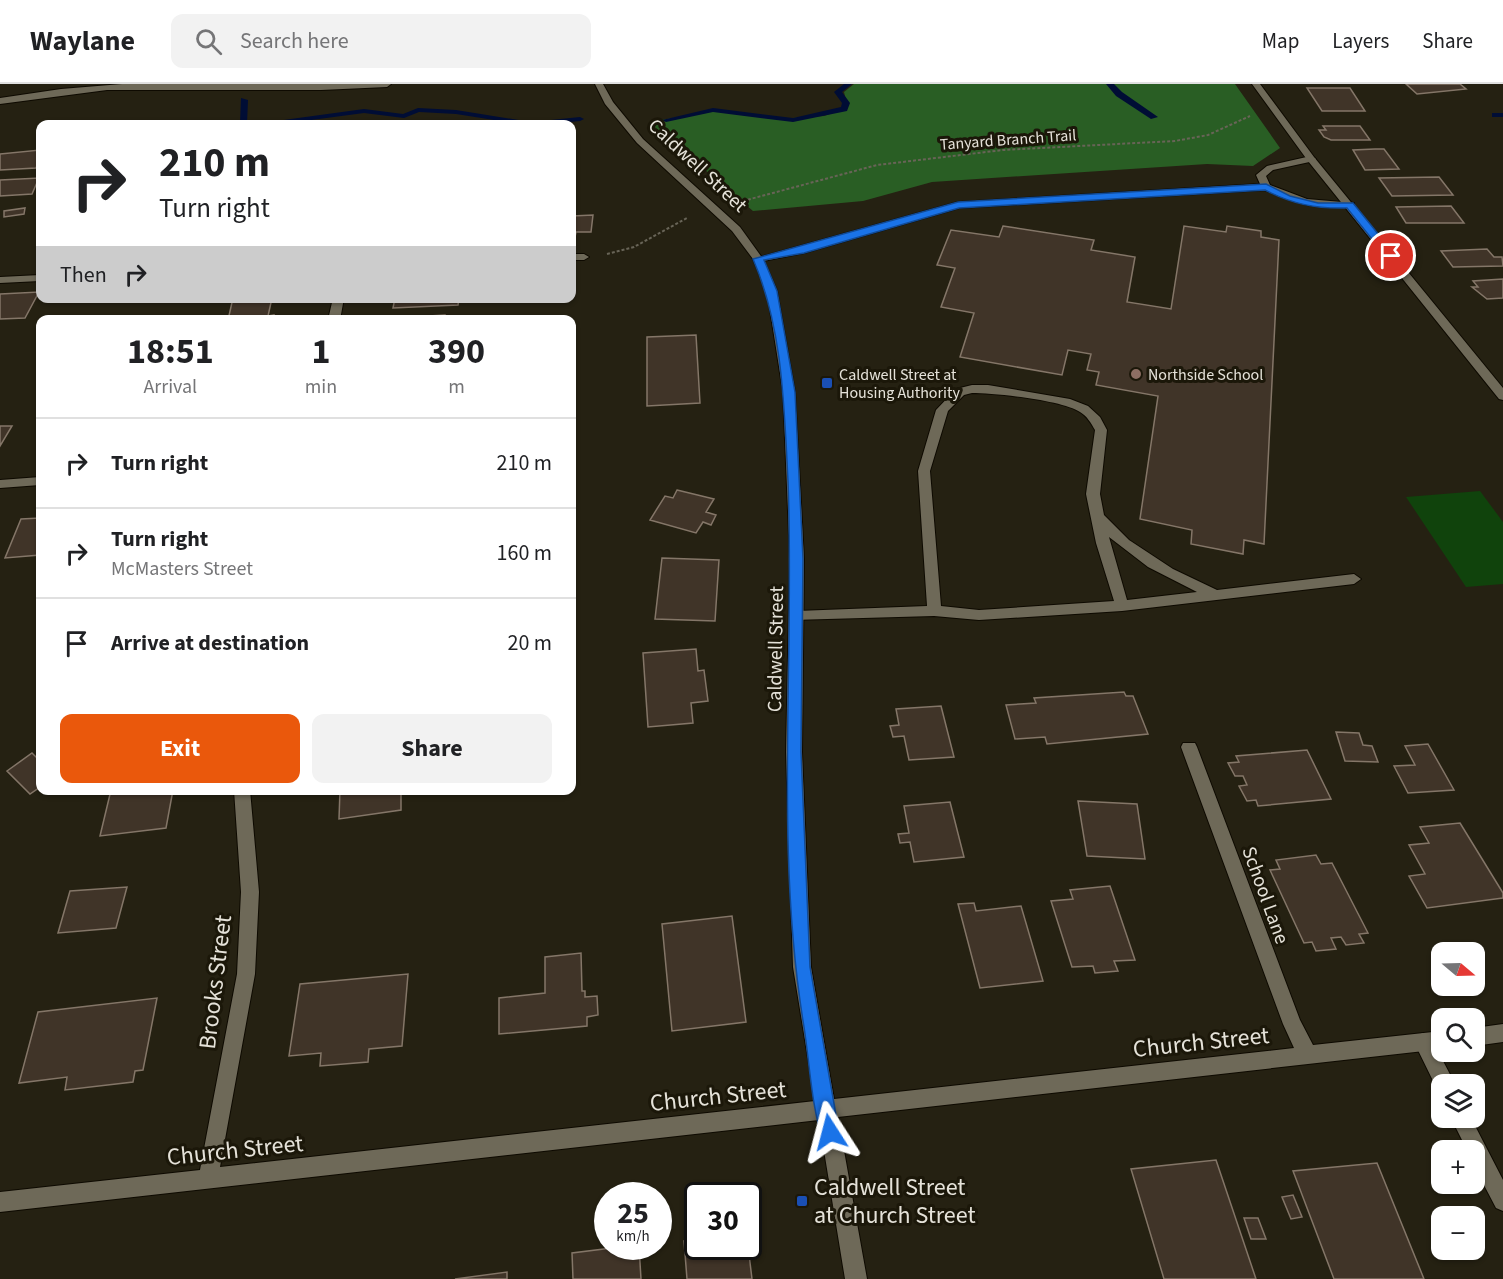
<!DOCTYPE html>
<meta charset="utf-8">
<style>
:root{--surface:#fff;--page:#f2f2f2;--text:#202124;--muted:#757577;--line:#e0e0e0;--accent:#ea580c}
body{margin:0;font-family:"Source Sans 3",sans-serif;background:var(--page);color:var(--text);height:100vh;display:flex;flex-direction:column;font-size:22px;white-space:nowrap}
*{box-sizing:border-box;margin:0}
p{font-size:20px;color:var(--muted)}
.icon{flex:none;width:33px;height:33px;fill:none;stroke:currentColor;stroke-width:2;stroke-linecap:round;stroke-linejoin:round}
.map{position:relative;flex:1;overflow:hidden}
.side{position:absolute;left:36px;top:231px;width:540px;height:480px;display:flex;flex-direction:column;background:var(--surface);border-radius:12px;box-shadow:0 2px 4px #0004}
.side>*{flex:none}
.banner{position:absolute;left:36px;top:36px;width:540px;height:183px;border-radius:12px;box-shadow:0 2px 4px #0004;background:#fff;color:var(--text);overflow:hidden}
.needle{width:39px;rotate:109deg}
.tools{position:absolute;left:1431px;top:858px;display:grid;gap:12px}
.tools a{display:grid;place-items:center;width:54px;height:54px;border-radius:12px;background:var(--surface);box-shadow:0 2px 4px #0004;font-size:30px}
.speed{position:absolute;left:594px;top:1098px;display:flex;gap:12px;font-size:30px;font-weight:700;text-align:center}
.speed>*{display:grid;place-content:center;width:78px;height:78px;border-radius:50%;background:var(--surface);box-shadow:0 2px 4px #0004;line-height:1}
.speed small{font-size:15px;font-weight:400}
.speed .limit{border:3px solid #111;border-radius:9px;background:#fff;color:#111}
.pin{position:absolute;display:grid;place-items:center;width:51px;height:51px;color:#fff;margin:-26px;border:3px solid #fff;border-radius:50%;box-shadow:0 2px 6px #0007}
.me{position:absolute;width:66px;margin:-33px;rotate:351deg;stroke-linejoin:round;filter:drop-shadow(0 0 4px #0008)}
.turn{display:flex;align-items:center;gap:21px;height:126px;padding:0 24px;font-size:27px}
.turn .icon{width:78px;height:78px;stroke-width:2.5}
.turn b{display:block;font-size:42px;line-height:51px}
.then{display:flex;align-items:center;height:57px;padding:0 24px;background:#0003;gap:12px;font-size:22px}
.eta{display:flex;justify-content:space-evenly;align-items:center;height:102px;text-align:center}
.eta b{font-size:36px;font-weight:700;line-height:42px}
.action{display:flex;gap:12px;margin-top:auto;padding:12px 24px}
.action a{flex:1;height:69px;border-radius:12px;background:var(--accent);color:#fff;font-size:24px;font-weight:700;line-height:69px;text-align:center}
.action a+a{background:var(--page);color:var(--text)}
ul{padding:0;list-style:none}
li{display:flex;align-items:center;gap:18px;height:90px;padding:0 24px;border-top:2px solid var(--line)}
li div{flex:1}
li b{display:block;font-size:22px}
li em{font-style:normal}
header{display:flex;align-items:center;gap:36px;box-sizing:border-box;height:84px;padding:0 30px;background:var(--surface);border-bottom:2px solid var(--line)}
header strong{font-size:28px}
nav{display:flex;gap:33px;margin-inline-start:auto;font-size:21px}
.search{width:420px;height:54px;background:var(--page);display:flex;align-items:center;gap:15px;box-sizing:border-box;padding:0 21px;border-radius:12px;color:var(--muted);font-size:22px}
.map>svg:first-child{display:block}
.green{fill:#10430c}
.forest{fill:#295e24}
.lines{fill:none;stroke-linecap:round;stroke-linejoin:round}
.stream{fill:#000d35;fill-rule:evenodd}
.building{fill:#403428;stroke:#847668;stroke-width:1.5}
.service-casing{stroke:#0e0a01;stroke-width:2}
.minor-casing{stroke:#0e0a01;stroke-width:2}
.path{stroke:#686457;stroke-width:2;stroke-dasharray:3 2;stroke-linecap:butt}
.service{fill:#6e6958;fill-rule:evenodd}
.minor{fill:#6e6958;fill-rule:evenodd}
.route{fill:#1a73e8;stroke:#114b97;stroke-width:1.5}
.education-dot{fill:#8d6e63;stroke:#1b1709;stroke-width:2}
.transit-dot{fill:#1a4fb4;stroke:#1b1709;stroke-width:2}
.labels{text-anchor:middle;stroke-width:6;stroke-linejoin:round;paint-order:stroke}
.far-street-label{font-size:16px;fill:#e5e2d9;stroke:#1b1709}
.far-poi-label{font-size:16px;fill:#e5e2d9;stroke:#1b1709;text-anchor:start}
.street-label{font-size:20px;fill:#e5e2d9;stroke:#1b1709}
.near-street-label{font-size:24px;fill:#e5e2d9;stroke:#1b1709}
.near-poi-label{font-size:24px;fill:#e5e2d9;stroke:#1b1709;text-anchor:start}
</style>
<header>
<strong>Waylane</strong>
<div class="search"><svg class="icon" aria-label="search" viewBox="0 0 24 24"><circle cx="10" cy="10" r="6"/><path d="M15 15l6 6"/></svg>Search here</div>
<nav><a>Map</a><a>Layers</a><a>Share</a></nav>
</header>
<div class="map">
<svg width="1503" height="1195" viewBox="0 0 1503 1195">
<rect width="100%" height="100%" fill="#252112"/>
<path class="green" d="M1480 407 1503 438V500L1466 503 1406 413Z"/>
<path class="forest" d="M854 0H1235L1280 64 1253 82 1207 80 932 98 863 117 753 127 649 38 714 27 777 35 824 32 848 24 844 8Z"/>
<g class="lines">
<path class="stream" d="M844 0H852L842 8 850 19 847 27 793 38 713 28 666 38 662 36 713 24 793 34 841 23 842 19 834 8Z
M1106 0H1114L1122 8 1158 33 1151 35 1116 12Z
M241 14 248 16 247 40H240Z
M418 24 456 26 531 38 580 33 584 35 580 37 548 40H520L456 30 419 28 404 34 364 29 281 40H265L269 38 364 25 403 30Z
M1492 29H1503V33H1492Z"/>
</g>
<path class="building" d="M1406 0H1460L1466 5 1417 10Z
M1307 4H1350L1365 27H1322Z
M1323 42H1360L1370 56H1331L1324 53 1319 46H1326Z
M1375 65H1384L1399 85 1365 86 1353 66Z
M40 66 38 73 40 75 36 84 0 86V70Z
M1439 93 1453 111 1392 112 1379 94Z
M39 94 32 110 0 112V96Z
M1451 122 1464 139H1406L1396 123Z
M25 124 24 130 4 133V127Z
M593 131 591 148H576L575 153H572V132Z
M1003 142 1094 156 1091 166 1135 173 1127 218 1171 225 1184 142 1226 148 1227 142 1261 147V153L1279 156 1264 460 1244 456 1243 470 1191 460 1192 446 1140 435 1158 312 1096 301 1099 288 1087 286 1091 270 1068 266 1062 291 960 273 974 229 941 223 955 184 937 181 951 146 999 153Z
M1487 165 1494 173H1502L1503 182 1453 183 1441 167Z
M1503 195V214L1487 215 1472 203H1478L1473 197Z
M39 208 25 234 0 235V210Z
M233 214H272L268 232 274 231V236H228Z
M395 214H459L458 221 393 224Z
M445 231V236H412V233Z
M696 251 700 319 647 322V253Z
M0 342H12L0 362Z
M677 406 714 415 706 428 716 431 711 441 703 438 696 449 650 436 665 412 673 414Z
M40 434V471L5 474 21 435Z
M662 474 719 476 715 537 655 535Z
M696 565 698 587 704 586 708 617 691 619 693 639 648 643 643 569Z
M1124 608 1126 612H1133L1148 650 1047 660 1045 653 1015 655 1006 621 1036 619 1034 614Z
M941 622 954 673 909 676 904 652 893 653 890 642 899 641 896 625Z
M1336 648 1359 649 1363 661 1372 662 1378 678 1345 677Z
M1428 660 1454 706 1408 709 1394 682 1415 681 1405 662Z
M1307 666 1331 715 1258 722 1256 716 1247 717 1239 702 1247 701 1243 692H1235L1228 679 1239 678 1236 672Z
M32 669 40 677V703L30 710 7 687Z
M111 706H173L166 744 100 752Z
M340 706H401V726L339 735Z
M1078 717 1137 720 1145 775 1087 772Z
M950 718 964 773 914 778 910 758 900 759 898 750 909 749 904 722Z
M1460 739 1503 809V814L1427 824 1409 792 1425 790 1409 761 1429 759 1420 743Z
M1316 771 1321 780 1332 779 1368 849 1359 850 1364 859 1346 861 1341 853 1331 854 1336 865 1316 867 1312 858 1304 859 1270 786 1280 785 1276 776Z
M1110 802 1135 876 1114 877 1118 887 1095 889 1093 882 1072 883 1051 817 1073 815 1070 806Z
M127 803 116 844 58 849 70 807Z
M974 819 976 827 1021 822 1043 897 980 904 958 820Z
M732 832 746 938 672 947 662 840Z
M581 869 582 907H585V913L597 912 598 931 587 933V942L499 950V914L545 909V873Z
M408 890 402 962 369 965 368 978 320 982 321 969 289 972 300 900Z
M157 914 143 986 135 987 133 998 65 1006 67 993 19 999 38 928Z
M1216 1076 1256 1195H1164L1131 1085Z
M1377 1079 1424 1195H1334L1293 1087Z
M1293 1111 1302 1133 1291 1135 1282 1113Z
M1244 1134H1258L1266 1155H1251Z
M698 1156V1162H748L752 1195H687L684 1157Z
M628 1162H639L641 1195H573L572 1169Z
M507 1188V1195H455Z"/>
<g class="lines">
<g class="service-casing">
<path id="service" d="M1311 72 1316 75 1314 77 1273 86 1266 92 1270 101 1307 115 1354 119V123L1307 121 1264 106 959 124 804 169 758 178 753 175 958 118 1260 100 1256 91 1267 82Z
M972 301H988L1070 315 1088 322 1100 333 1107 346 1100 410 1104 431 1129 456 1173 485 1217 506 1354 490 1361 495 1354 500 1122 527 979 536 934 532 792 536 790 532 797 527 927 522 918 387 936 326 956 305ZM972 309C994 309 1063 316 1080 328 1087 332 1091 339 1095 346L1086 410 1096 459 1114 517 979 526 941 522 930 387 948 327 964 311ZM1109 453 1148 483 1197 508 1127 516Z
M1423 949 1430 952 1455 1000H1442V1008L1438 1007 1414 958 1416 952Z
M1451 1034H1471L1503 1096V1127L1496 1124 1474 1082V1066H1467Z"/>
</g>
<g class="minor-casing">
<path id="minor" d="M122 0H391L387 3 321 6H107L0 20V14L61 5Z
M595 0H603L613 18 643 55 740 143 763 175 777 207 795 308 804 475 802 668 811 883 834 1015 1294 964 1283 940 1181 663 1183 659H1195L1197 663 1300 936 1313 961 1442 947V965L838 1033 867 1195H845L819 1036 0 1128V1108L200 1086 237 890 241 808 234 706H250L259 808 255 890 220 1083 815 1017 793 883 786 668 790 475 783 308 767 207 753 175 732 147 637 59 605 20Z
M1252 0H1260L1314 73 1503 304V316L1499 315 1308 77Z
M572 170H584L589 173 584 176H572Z
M40 191V197L0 199V193Z
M333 214H344L340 236H328Z
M40 393V401L0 404V396Z
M1503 940V958L1474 962V944Z"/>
</g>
<path class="path" d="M743 117 877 81 1003 66 1175 57 1208 51 1250 32
M607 170 634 163 687 134"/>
<use href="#service" class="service"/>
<use href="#minor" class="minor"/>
</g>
<path class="route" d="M1266 100 1290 112 1318 119H1353L1396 172 1388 175 1347 124C1316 125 1292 120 1265 106L959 124 804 169 764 176 777 207 795 308 803 475 801 668 810 883 839 1048 836 1055 830 1057 823 1055C812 1028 809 974 804 943 774 763 795 578 788 397 784 322 783 244 753 175L958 118Z"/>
<circle class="education-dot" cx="1136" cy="290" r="6"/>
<g class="transit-dot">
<rect x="821" y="293" width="12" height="12" rx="3"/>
<rect x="796" y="1111" width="12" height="12" rx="3"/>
</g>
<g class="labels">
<g class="far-street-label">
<text transform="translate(1008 55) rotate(-4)" y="6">Tanyard Branch Trail</text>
</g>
<g class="far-poi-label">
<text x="839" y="296">Caldwell Street at<tspan x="839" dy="18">Housing Authority</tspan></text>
<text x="1148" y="296">Northside School</text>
</g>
<g class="street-label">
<text transform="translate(698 81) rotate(43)" y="7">Caldwell Street</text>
<text transform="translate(775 565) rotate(-89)" y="7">Caldwell Street</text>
<text transform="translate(1266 811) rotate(70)" y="7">School Lane</text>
</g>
<g class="near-street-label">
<text transform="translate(215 898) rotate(-83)" y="8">Brooks Street</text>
<text transform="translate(1201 958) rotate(-6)" y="8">Church Street</text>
<text transform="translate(718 1012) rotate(-6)" y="8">Church Street</text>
<text transform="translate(235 1066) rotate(-6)" y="8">Church Street</text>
</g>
<g class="near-poi-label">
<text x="814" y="1111">Caldwell Street<tspan x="814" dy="28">at Church Street</tspan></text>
</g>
</g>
</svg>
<div class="tools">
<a><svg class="needle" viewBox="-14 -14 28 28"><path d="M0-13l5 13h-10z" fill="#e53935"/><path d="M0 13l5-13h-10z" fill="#757577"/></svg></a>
<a><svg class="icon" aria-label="search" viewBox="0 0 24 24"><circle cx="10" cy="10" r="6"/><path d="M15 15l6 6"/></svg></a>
<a><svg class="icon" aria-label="layers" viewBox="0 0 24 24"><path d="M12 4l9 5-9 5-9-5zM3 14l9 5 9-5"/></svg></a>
<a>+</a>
<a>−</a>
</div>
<div class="speed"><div>25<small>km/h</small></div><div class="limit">30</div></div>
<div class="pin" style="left:1391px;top:172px;background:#d93025"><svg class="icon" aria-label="arrive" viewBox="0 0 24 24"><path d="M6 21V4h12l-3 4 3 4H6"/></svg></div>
<svg class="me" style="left:830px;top:1048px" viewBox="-20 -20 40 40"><path d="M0-17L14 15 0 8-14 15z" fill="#1a73e8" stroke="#fff" stroke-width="4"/></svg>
<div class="banner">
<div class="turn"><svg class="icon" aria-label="right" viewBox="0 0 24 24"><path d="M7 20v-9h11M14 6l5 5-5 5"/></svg><div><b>210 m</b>Turn right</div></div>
<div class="then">Then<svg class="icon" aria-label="right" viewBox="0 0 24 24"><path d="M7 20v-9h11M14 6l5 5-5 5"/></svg></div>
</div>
<section class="side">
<div class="eta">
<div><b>18:51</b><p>Arrival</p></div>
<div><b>1</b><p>min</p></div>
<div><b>390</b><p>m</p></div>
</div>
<ul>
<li><svg class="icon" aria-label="right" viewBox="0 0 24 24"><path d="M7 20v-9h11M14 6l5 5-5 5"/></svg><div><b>Turn right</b></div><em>210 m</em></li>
<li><svg class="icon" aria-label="right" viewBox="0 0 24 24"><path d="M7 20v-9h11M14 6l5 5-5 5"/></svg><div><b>Turn right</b><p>McMasters Street</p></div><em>160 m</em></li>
<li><svg class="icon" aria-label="arrive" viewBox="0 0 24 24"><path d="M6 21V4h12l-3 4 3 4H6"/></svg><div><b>Arrive at destination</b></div><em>20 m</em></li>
</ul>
<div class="action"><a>Exit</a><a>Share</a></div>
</section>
</div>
